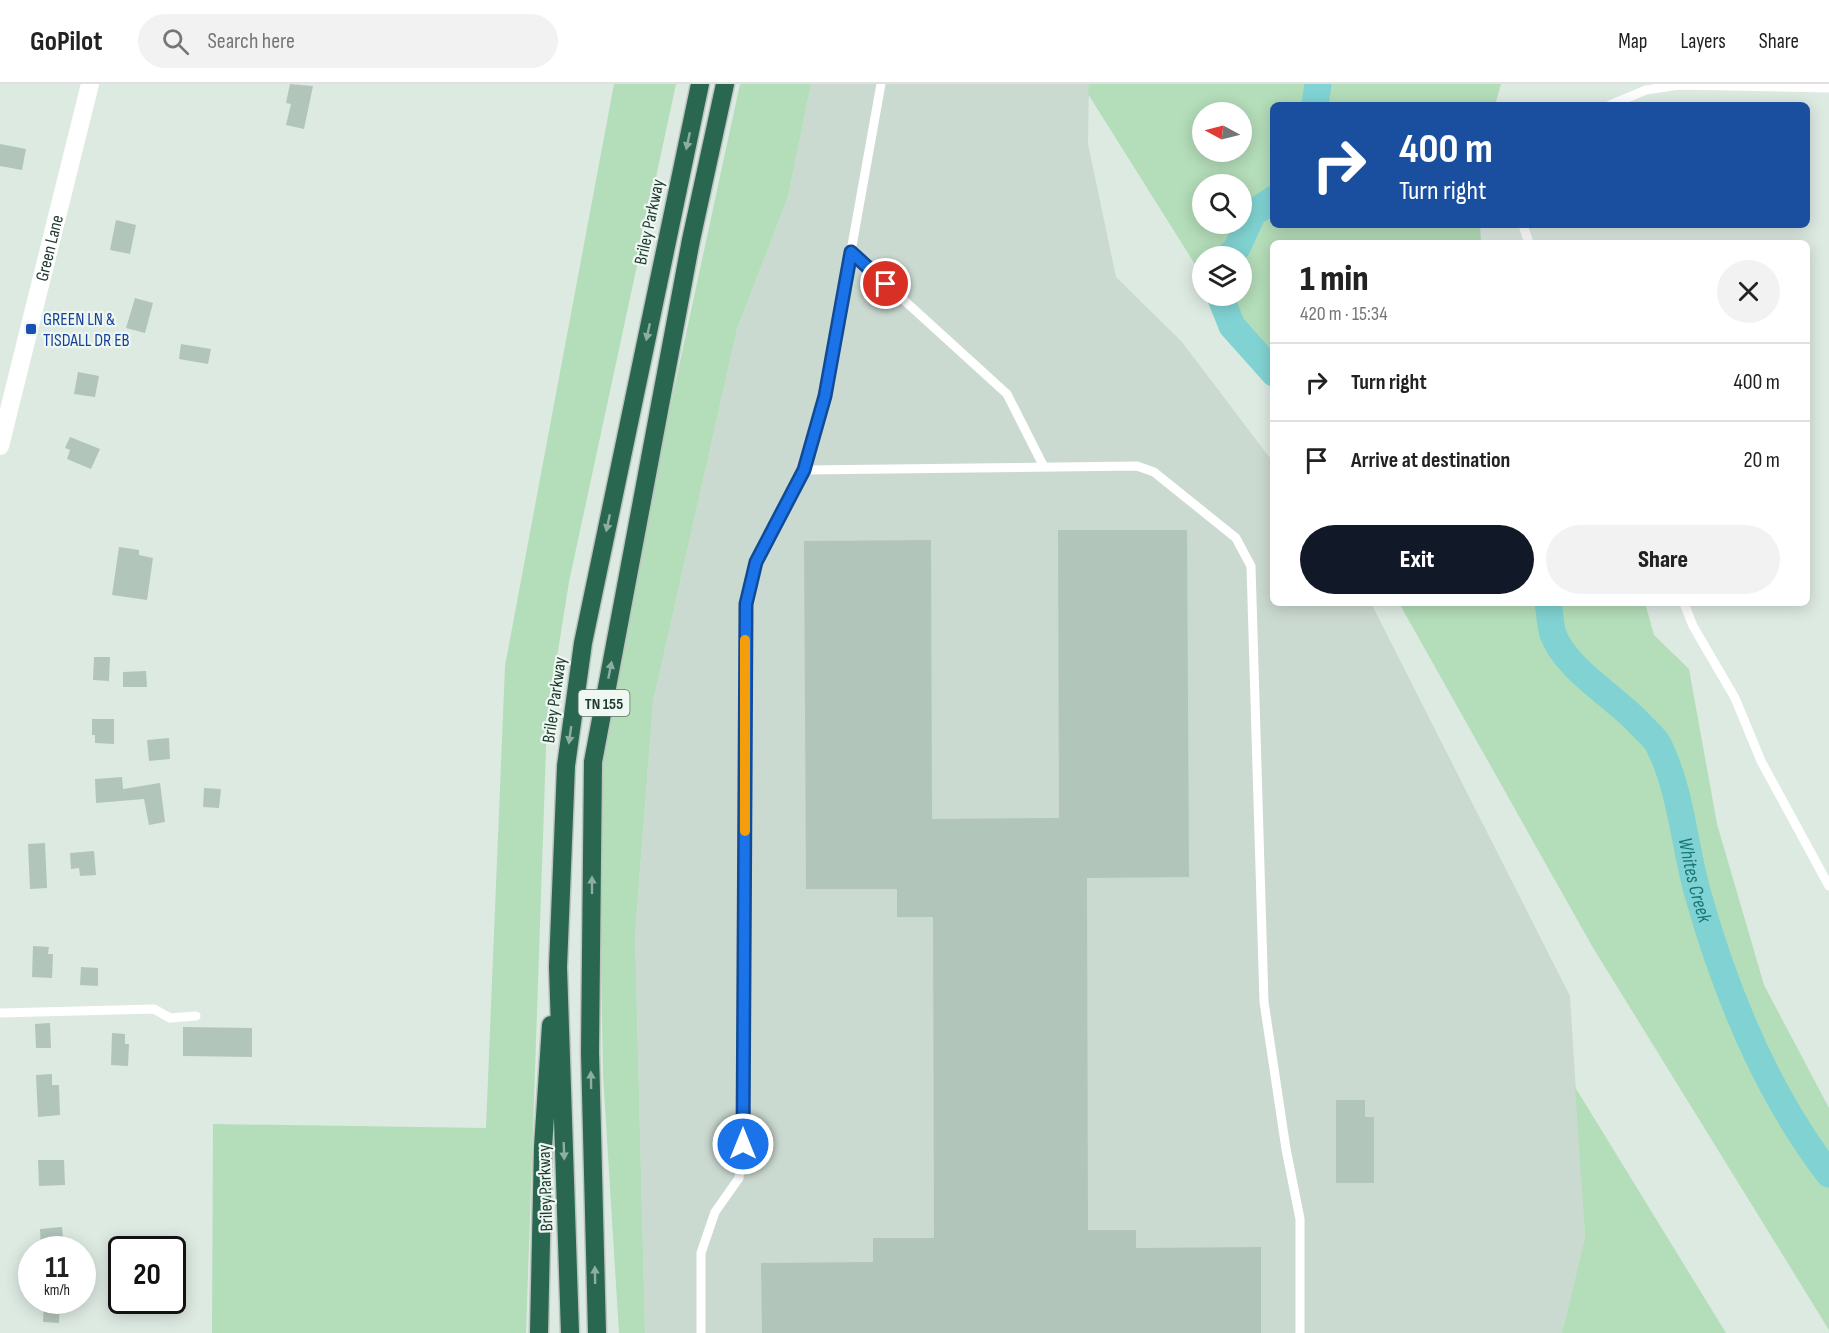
<!DOCTYPE html>
<meta charset="utf-8">
<style>
:root{--surface:#fff;--page:#f2f2f2;--text:#222;--muted:#767676;--line:#e0e0e0;--accent:#111827}
body{margin:0;font-family:"Sofia Sans Condensed",sans-serif;background:var(--page);color:var(--text);height:100vh;display:flex;flex-direction:column;font-size:22px;white-space:nowrap}
*{box-sizing:border-box;margin:0}
p{font-size:20px;color:var(--muted)}
.icon{flex:none;width:33px;height:33px;fill:none;stroke:currentColor;stroke-width:2;stroke-linecap:round;stroke-linejoin:round}
.map{position:relative;flex:1;overflow:hidden}
.sheet{position:absolute;left:1270px;top:156px;width:540px;height:366px;display:flex;flex-direction:column;background:var(--surface);border-radius:9px;box-shadow:0 3px 15px #0003}
.sheet>*{flex:none}
.guide{position:absolute;left:1270px;top:18px;width:540px;height:126px;border-radius:9px;box-shadow:0 3px 15px #0003;background:#1a4fa0;color:#fff;overflow:hidden}
.needle{width:39px;rotate:277deg}
.tools{position:absolute;left:1192px;top:18px;display:grid;gap:12px}
.tools a{display:grid;place-items:center;width:60px;height:60px;border-radius:50%;background:var(--surface);box-shadow:0 3px 15px #0003;font-size:30px}
.speed{position:absolute;left:18px;top:1152px;display:flex;gap:12px;font-size:30px;font-weight:700;text-align:center}
.speed>*{display:grid;place-content:center;width:78px;height:78px;border-radius:50%;background:var(--surface);box-shadow:0 3px 15px #0003;line-height:1}
.speed small{font-size:15px;font-weight:400}
.speed .limit{border:3px solid #111;border-radius:9px;background:#fff;color:#111}
.pin{position:absolute;display:grid;place-items:center;width:51px;height:51px;color:#fff;margin:-26px;border:3px solid #fff;border-radius:50%;box-shadow:0 2px 6px #0007}
.me{position:absolute;width:66px;margin:-33px;rotate:0deg;stroke-linejoin:round;filter:drop-shadow(0 0 4px #0008)}
.turn{display:flex;align-items:center;gap:21px;height:126px;padding:0 30px;font-size:27px}
.turn .icon{width:78px;height:78px;stroke-width:2.5}
.turn b{display:block;font-size:42px;line-height:51px}
.round{display:grid;place-items:center;flex:none;width:63px;height:63px;border-radius:32px;background:var(--page)}
.summary{display:flex;align-items:center;justify-content:space-between;height:102px;padding:0 30px}
h1{font-size:36px;font-weight:800;line-height:45px}
.button{display:flex;gap:12px;margin-top:auto;padding:12px 30px}
.button a{flex:1;height:69px;border-radius:36px;background:var(--accent);color:#fff;font-size:24px;font-weight:800;line-height:69px;text-align:center}
.button a+a{background:var(--page);color:var(--text)}
ul{padding:0;list-style:none}
li{display:flex;align-items:center;gap:18px;height:78px;padding:0 30px;border-top:2px solid var(--line)}
li div{flex:1}
li b{display:block;font-size:22px}
li em{font-style:normal}
header{display:flex;align-items:center;gap:36px;box-sizing:border-box;height:84px;padding:0 30px;background:var(--surface);border-bottom:2px solid var(--line)}
header strong{font-size:28px}
nav{display:flex;gap:33px;margin-inline-start:auto;font-size:21px}
.search{width:420px;height:54px;background:var(--page);display:flex;align-items:center;gap:15px;box-sizing:border-box;padding:0 21px;border-radius:33px;color:var(--muted);font-size:22px}
.map>svg:first-child{display:block}
.built{fill:#cbdad1}
.green{fill:#b4ddb9;fill-rule:evenodd}
.lines{fill:none;stroke-linecap:round;stroke-linejoin:round}
.river{stroke:#81d3d3;stroke-width:27}
.building{fill:#b2c5bb}
.motorway-casing{stroke:#bcc4c0;stroke-width:21}
.service{stroke:#fff;stroke-width:9}
.minor{stroke:#fff;stroke-width:18}
.motorway{stroke:#296751;stroke-width:18}
.oneway{fill:#8cafa1}
.route-casing{stroke:#114b97;stroke-width:15}
.route{stroke:#1a73e8;stroke-width:10}
.slow{stroke:#f59e0b;stroke-width:10}
.transit-dot{fill:#1a4fb4;stroke:#eef7f1;stroke-width:2}
.labels{text-anchor:middle;stroke-width:4.5;stroke-linejoin:round;paint-order:stroke}
.shield{fill:#eef7f1;stroke:#5c7368;stroke-width:1.5}
.shield-label{font-size:16px;font-weight:bold;fill:#1e3a2e}
.street-label{font-size:18px;fill:#1e3a2e;stroke:#eef7f1}
.transit-label{font-size:18px;fill:#164399;stroke:#eef7f1;text-anchor:start}
.water-label{font-size:20px;font-style:italic;fill:#167778;stroke:#eef7f1}
</style>
<header>
<strong>GoPilot</strong>
<div class="search"><svg class="icon" aria-label="search" viewBox="0 0 24 24"><circle cx="10" cy="10" r="6"/><path d="M15 15l6 6"/></svg>Search here</div>
<nav><a>Map</a><a>Layers</a><a>Share</a></nav>
</header>
<div class="map">
<svg width="1829" height="1249" viewBox="0 0 1829 1249">
<rect width="100%" height="100%" fill="#ddeae2"/>
<path class="built" d="M811 0H1089L1088 60 1116 193 1182 258 1273 378 1274 519H1371L1570 912 1585 1153 1562 1249H645L635 851 653 618 737 245 788 113Z"/>
<path class="green" d="M614 0H676L569 498 547 636 526 1249H212L213 1040 486 1044 505 582Z
M740 0H811L788 113 737 245 653 618 635 851 645 1249H619L603 990 599 774 603 680 624 537Z
M1089 0H1501L1495 21H1274V141H1480L1481 159H1274L1273 306 1214 212H1242V172H1203V193L1088 10ZM1242 28V68H1203V28ZM1242 100V140H1203V100Z
M1399 519H1645L1654 551 1689 585 1717 740 1764 901 1829 1024V1246L1592 862Z
M1575 1003 1726 1249H1562L1585 1153Z"/>
<g class="lines">
<g class="river">
<path d="M1315 21 1318 0"/>
<path d="M1229 172 1237 164 1253 129 1274 115"/>
<path d="M1220 212 1232 242 1274 289"/>
<path id="s1" d="M1548 519C1550 529 1550 541 1553 550 1565 584 1613 612 1638 638 1644 645 1655 653 1659 662 1681 707 1684 759 1697 807 1725 907 1765 1007 1829 1090"/>
</g>
</g>
<path class="building" d="M290 0 313 2 304 45 286 41 291 20 286 19Z
M0 60 26 65 22 86 0 82Z
M116 136 136 141 130 170 110 166Z
M135 214 153 219 145 249 126 244Z
M181 260 211 265 208 280 179 275Z
M78 288 99 292 95 313 74 310Z
M70 353 100 365 91 385 67 375 70 366 65 364Z
M1058 446H1187L1189 793 1087 794 1088 1146H1136V1164L1261 1163V1249H762L761 1179 873 1178V1154H934L933 833H897V805H806L804 457 931 456 932 735 1059 734Z
M119 463 139 466V471L153 474 147 516 112 511Z
M94 573H110L109 597 93 596Z
M146 587 147 603H123V588Z
M92 635H114V660L95 659V651H92Z
M169 654 170 675 149 677 147 656Z
M122 693 123 705 160 699 165 738 149 741 144 715 96 719 95 695Z
M204 704 221 705 219 724 203 723Z
M45 759 47 804 30 805 28 760Z
M94 767 96 791 80 792 79 784 71 785 70 769Z
M33 862 49 863 48 870H53L52 894 32 893Z
M81 883 98 884V902L80 901Z
M50 939 51 964H36L35 940Z
M183 943 252 944V973L183 972Z
M112 949 125 950V960H129L128 982 111 981Z
M52 990V1001H59L60 1031 38 1033 36 991Z
M1336 1016H1365V1033H1374V1099H1336Z
M38 1076H64L65 1101 39 1102Z
M62 1143 64 1166H41L40 1145Z
M44 1216H60L59 1239 43 1238Z"/>
<g class="lines">
<g class="motorway-casing">
<path id="motorway" d="M539 1249 543 1063 551 941
M570 1249 558 883 566 682 583 559 700 0
M597 1249 590 968 593 678 691 156 725 0"/>
</g>
<path class="service" d="M1610 21 1646 6 1679 1 1829 4
M1523 141 1529 159
M851 168 1007 310 1044 383
M804 386 1137 382 1154 388 1236 454 1251 482 1264 918 1286 1065 1300 1135V1249
M1684 519 1693 542 1735 614 1761 677 1829 802
M0 929 154 925 170 934 196 932
M701 1249V1169L715 1128 739 1094 743 1060 745 520 756 478 804 386 825 312 881 0"/>
<path class="minor" id="s2" d="M0 362 90 0"/>
<use href="#motorway" class="motorway"/>
</g>
<defs><path id="oneway-solid" d="M-6-.8H1V-3.2L6.5 0L1 3.2V.8H-6Z" transform="scale(1.5)"/></defs>
<g class="oneway">
<use href="#oneway-solid" transform="translate(688 57) rotate(102)"/>
<use href="#oneway-solid" transform="translate(648 248) rotate(102)"/>
<use href="#oneway-solid" transform="translate(608 439) rotate(102)"/>
<use href="#oneway-solid" transform="translate(610 586) rotate(-79)"/>
<use href="#oneway-solid" transform="translate(570 651) rotate(98)"/>
<use href="#oneway-solid" transform="translate(592 801) rotate(-90)"/>
<use href="#oneway-solid" transform="translate(591 996) rotate(-91)"/>
<use href="#oneway-solid" transform="translate(564 1067) rotate(88)"/>
<use href="#oneway-solid" transform="translate(595 1191) rotate(-91)"/>
</g>
<g class="lines">
<g class="route-casing">
<path id="route" d="M743 1060 746 520 756 478 804 386 825 312 851 168 886 200"/>
</g>
<use href="#route" class="route"/>
<path class="slow" d="M745 747V556"/>
</g>
<rect class="transit-dot" x="25" y="239" width="12" height="12" rx="3"/>
<g class="labels">
<rect class="shield" x="578.5" y="606" width="51" height="26" rx="4.5"/>
<g class="shield-label">
<text x="604" y="625">TN 155</text>
</g>
<g class="street-label">
<text transform="translate(649 138) rotate(-78)" y="6">Briley Parkway</text>
<text dy="6" stroke="none"><textPath href="#s2" startOffset="204">Green Lane</textPath></text>
<text transform="translate(554 616) rotate(-82)" y="6">Briley Parkway</text>
<text transform="translate(545 1104) rotate(-92)" y="6">Briley Parkway</text>
</g>
<g class="transit-label">
<text x="43" y="241">GREEN LN &amp;<tspan x="43" dy="21">TISDALL DR EB</tspan></text>
</g>
<g class="water-label">
<text dy="7" stroke="none"><textPath href="#s1" startOffset="326">Whites Creek</textPath></text>
</g>
</g>
</svg>
<div class="tools">
<a><svg class="needle" viewBox="-14 -14 28 28"><path d="M0-13l5 13h-10z" fill="#e53935"/><path d="M0 13l5-13h-10z" fill="#767676"/></svg></a>
<a><svg class="icon" aria-label="search" viewBox="0 0 24 24"><circle cx="10" cy="10" r="6"/><path d="M15 15l6 6"/></svg></a>
<a><svg class="icon" aria-label="layers" viewBox="0 0 24 24"><path d="M12 4l9 5-9 5-9-5zM3 14l9 5 9-5"/></svg></a>
</div>
<div class="speed"><div>11<small>km/h</small></div><div class="limit">20</div></div>
<div class="pin" style="left:886px;top:200px;background:#d93025"><svg class="icon" aria-label="arrive" viewBox="0 0 24 24"><path d="M6 21V4h12l-3 4 3 4H6"/></svg></div>
<svg class="me" style="left:743px;top:1060px" viewBox="-20 -20 40 40"><circle r="17" fill="#1a73e8" stroke="#fff" stroke-width="3"/><path d="M0-11L8 9 0 5-8 9z" fill="#fff"/></svg>
<div class="guide">
<div class="turn"><svg class="icon" aria-label="right" viewBox="0 0 24 24"><path d="M7 20v-9h11M14 6l5 5-5 5"/></svg><div><b>400 m</b>Turn right</div></div>
</div>
<section class="sheet">
<div class="summary"><div><h1>1 min</h1><p>420 m · 15:34</p></div><a class="round"><svg class="icon" aria-label="close" viewBox="0 0 24 24"><path d="M6 6l12 12M18 6L6 18"/></svg></a></div>
<ul>
<li><svg class="icon" aria-label="right" viewBox="0 0 24 24"><path d="M7 20v-9h11M14 6l5 5-5 5"/></svg><div><b>Turn right</b></div><em>400 m</em></li>
<li><svg class="icon" aria-label="arrive" viewBox="0 0 24 24"><path d="M6 21V4h12l-3 4 3 4H6"/></svg><div><b>Arrive at destination</b></div><em>20 m</em></li>
</ul>
<div class="button"><a>Exit</a><a>Share</a></div>
</section>
</div>
